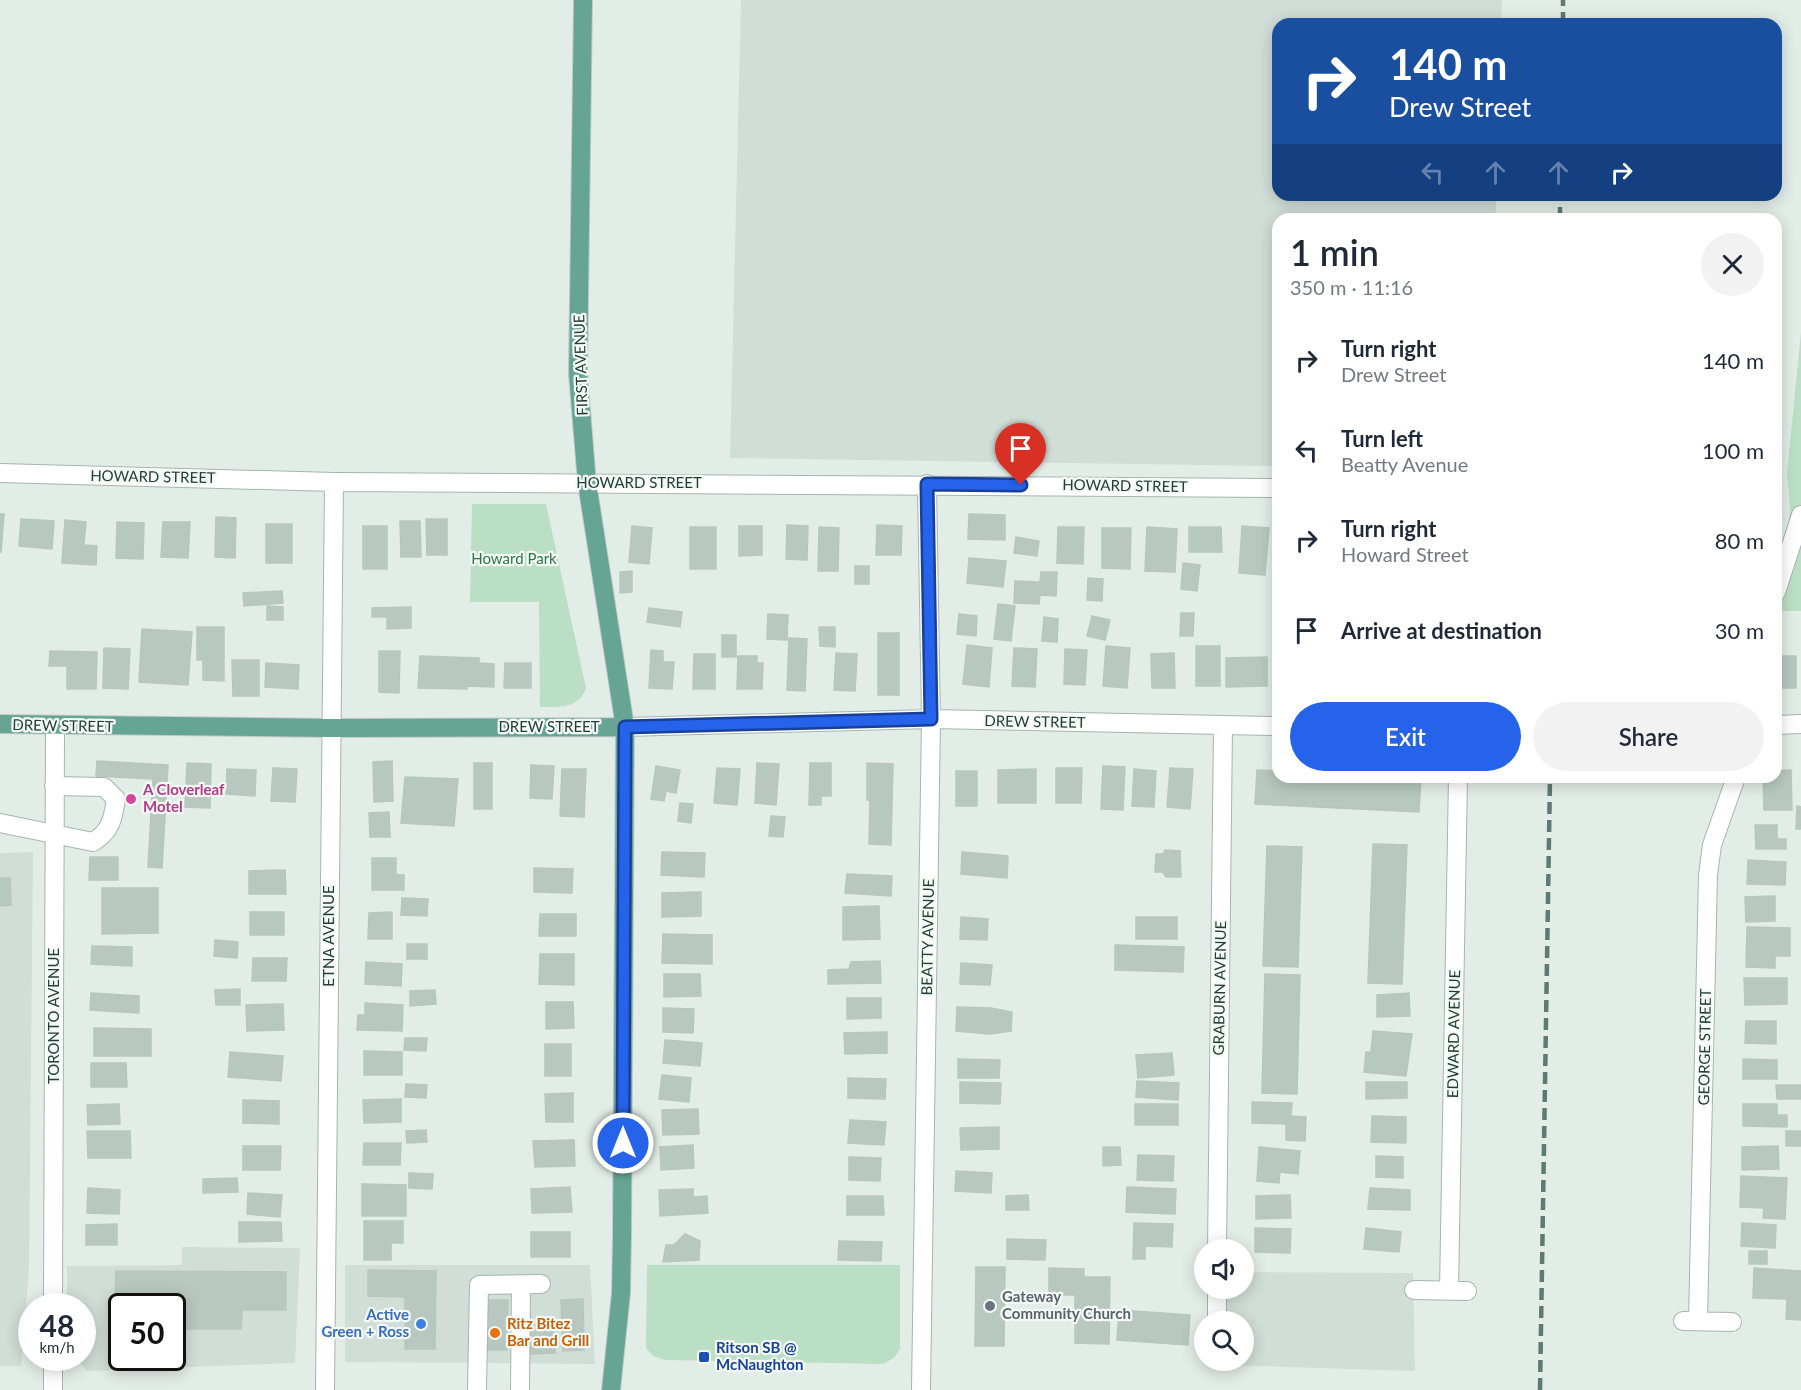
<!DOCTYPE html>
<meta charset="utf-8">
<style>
:root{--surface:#fff;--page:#f2f2f3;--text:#1f2937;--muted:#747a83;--accent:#2563eb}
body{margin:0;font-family:Lato,sans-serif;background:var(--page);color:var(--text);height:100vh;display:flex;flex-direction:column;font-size:22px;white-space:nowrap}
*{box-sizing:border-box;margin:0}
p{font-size:20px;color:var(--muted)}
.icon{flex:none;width:33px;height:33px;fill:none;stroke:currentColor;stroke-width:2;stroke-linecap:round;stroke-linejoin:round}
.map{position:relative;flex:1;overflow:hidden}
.side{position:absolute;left:1272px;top:213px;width:510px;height:570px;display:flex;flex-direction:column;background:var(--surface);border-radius:18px;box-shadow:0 3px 15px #0003}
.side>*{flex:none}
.banner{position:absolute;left:1272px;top:18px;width:510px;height:183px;border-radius:18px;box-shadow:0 3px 15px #0003;background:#1a4fa0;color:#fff;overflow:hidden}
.tools{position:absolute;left:1194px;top:1239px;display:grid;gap:12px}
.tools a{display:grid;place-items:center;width:60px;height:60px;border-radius:50%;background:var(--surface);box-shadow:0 3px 15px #0003;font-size:30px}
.speed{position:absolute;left:18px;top:1293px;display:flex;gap:12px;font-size:30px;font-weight:700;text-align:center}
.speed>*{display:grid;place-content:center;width:78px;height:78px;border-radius:50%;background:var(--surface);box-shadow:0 3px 15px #0003;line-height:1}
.speed small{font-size:15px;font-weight:400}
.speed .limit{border:3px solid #111;border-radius:9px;background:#fff;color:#111}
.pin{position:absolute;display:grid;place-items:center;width:51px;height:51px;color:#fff;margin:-62px -26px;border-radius:50% 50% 50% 0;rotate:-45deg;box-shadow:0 0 6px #0007}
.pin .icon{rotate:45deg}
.me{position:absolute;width:66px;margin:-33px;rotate:0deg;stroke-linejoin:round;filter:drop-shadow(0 0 4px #0008)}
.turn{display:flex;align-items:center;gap:21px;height:126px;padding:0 18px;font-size:27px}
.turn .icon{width:78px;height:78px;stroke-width:2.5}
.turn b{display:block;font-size:42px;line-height:51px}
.lanes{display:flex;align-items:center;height:57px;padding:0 18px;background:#0003;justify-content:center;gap:30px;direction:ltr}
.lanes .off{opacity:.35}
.round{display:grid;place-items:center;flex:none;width:63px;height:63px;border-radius:32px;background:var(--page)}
.headline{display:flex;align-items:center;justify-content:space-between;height:102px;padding:0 18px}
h1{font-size:36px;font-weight:600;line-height:45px}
.button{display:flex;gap:12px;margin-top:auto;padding:12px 18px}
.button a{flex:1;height:69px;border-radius:36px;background:var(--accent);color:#fff;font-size:24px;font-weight:600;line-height:69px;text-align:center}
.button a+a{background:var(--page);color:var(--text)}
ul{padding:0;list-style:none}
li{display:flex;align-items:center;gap:18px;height:90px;padding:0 18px}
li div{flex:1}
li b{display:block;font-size:22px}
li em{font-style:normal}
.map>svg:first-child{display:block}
.built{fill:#d1ddd7;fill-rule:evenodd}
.green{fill:#bbdfc4}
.building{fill:#b8c8c1;stroke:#b5c7bf;stroke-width:1.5}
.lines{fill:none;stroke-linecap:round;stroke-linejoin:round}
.minor-casing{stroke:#a5b5af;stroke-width:20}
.major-casing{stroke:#c1c9c7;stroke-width:20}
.minor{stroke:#fff;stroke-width:18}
.major{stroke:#66a493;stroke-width:18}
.rail{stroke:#5c7b72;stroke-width:4.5;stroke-dasharray:12 6;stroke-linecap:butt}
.route-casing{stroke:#184099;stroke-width:15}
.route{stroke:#2563eb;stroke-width:10}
.hotel-dot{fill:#d1479c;stroke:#f4f9f6;stroke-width:2}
.worship-dot{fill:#6b7280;stroke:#f4f9f6;stroke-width:2}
.shop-dot{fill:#3f7fe0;stroke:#f4f9f6;stroke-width:2}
.food-dot{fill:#e8710a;stroke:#f4f9f6;stroke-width:2}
.transit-dot{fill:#1a4fb4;stroke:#f4f9f6;stroke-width:2}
.labels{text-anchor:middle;stroke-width:4.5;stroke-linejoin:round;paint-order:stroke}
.street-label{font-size:15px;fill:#223f37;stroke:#f4f9f6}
.park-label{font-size:15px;fill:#2a7847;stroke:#f4f9f6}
.hotel-label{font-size:15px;font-weight:bold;fill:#b23c85;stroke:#f4f9f6;text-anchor:start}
.worship-label{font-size:15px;font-weight:bold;fill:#5b616d;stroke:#f4f9f6;text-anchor:start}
.shop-label{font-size:15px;font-weight:bold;fill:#366cbe;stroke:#f4f9f6;text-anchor:end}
.food-label{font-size:15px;font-weight:bold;fill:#c56008;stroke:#f4f9f6;text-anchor:start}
.transit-label{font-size:15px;font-weight:bold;fill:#164399;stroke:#f4f9f6;text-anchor:start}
</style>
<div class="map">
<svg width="1801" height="1390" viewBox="0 0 1801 1390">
<rect width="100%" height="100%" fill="#e3ede8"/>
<path class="built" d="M741 0H1502L1501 24H1278V195H1496V219H1278V466L730 458Z
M33 852 29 1269 21 1366H0V853Z
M182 1247 300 1248 295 1363 87 1371 76 1358H82V1306H67V1266L182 1265ZM122 1306H172V1358H122Z
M345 1265H590L595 1364 345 1362Z
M1244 1272 1413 1273 1415 1371 1226 1365V1361L1244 1360V1322L1226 1321 1225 1289 1244 1288Z"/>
<path class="green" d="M1801 332V611H1776V562L1788 531 1790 506 1787 473Z
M472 504H546L586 688C579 709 558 707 540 707L539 602H470Z
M647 1265H900V1349L894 1358 883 1364 665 1360 653 1356 646 1348Z"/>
<path class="building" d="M0 514H4L1 552H0Z
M969 514 1005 515V540L968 539Z
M216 517 236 518 235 558 215 557Z
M21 519 54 521 52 549 19 546Z
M426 519H447V555H427Z
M65 520 86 522 84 545 97 546 96 565 62 563Z
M400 521H420L421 557H401Z
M117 522 144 523 143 559 116 558Z
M163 522H190L188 558 161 557Z
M266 524H292V563H266Z
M787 525 808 526 807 560 786 559Z
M877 525 902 526 901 555H876Z
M363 526H387V569H363Z
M632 526 652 528 649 564 629 562Z
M739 526H762V555L739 556Z
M1242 526 1269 528 1265 575 1239 573Z
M690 527H716V569H690Z
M819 527 839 528 838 571H818Z
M1058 527H1084L1083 564 1057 563Z
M1147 527 1177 529 1175 572 1145 571Z
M1189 527H1221L1222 552H1189Z
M1102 528H1131L1130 569 1102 568Z
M1016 537 1039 541 1037 556 1014 553Z
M969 558 1006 561 1003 587 967 583Z
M1183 563 1200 565 1197 591 1181 589Z
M855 566H869V584H855Z
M632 571V592L620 593V572Z
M1041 572H1057L1056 596 1040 595 1039 604 1014 603 1015 581 1040 582Z
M1088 578 1103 579 1102 601 1087 600Z
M282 591 283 603 244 606 243 593Z
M998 604 1015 606 1011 641 994 639Z
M267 606 283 607V620H267Z
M411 607V628L387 629V617H372V608Z
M649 608 682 612 680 627 647 622Z
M1181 613H1194L1193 636H1180Z
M768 614 788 615 787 640 767 639Z
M959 614 977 616 976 636 957 634Z
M1092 616 1110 620 1105 640 1087 636Z
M1044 617 1058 619 1057 642 1042 641Z
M197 627H224V681L203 680V660H197Z
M819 627H835V647L820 646Z
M142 629 192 632 188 685 139 682Z
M878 633H899V695H878Z
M722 635H736V657H722Z
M789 638 807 639 805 691 787 690Z
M967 645 992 648 989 687 963 684Z
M1106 646 1130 648 1127 688 1103 686Z
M1196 646H1220V686H1196Z
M104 648 130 649 128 689 103 688Z
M1014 648 1037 649 1035 687 1012 686Z
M1065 649 1087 650 1085 685 1064 684Z
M651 650 663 651V662H674L672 689 649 688Z
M50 651 97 652 96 689H67V666H49Z
M379 651H400L399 693 379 692Z
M836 653 857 654 855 691 834 690Z
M1174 653 1175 688H1152L1151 654Z
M694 654H715V689H693Z
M420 656 479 658V663L494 664V687L467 686V689L418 688Z
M738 656H757V663H763L762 689H737Z
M1776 656H1796V688H1776Z
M1267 657V686L1226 687V658Z
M232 660H259V696H233Z
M266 663 299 665 298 689 265 687Z
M505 663H531V688H504Z
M97 761 168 765 162 868 148 867 153 779 96 776Z
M392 761 393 801 374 802 373 762Z
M187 763 211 764 210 808 185 807Z
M474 763H492V809H474Z
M757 763 779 764 776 805 755 803Z
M810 763H831V796H821V805H809Z
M867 763 893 764 891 845 869 844 870 800H867Z
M531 765 554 766 552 799 530 798Z
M656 766 680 770 676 793 666 791 664 801 651 799Z
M1103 766 1125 767 1123 810 1101 809Z
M273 768 297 769 295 802 271 801Z
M717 768 740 769 737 805 714 803Z
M1056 768H1082L1081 803H1056Z
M1170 768 1193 769 1190 809 1167 807Z
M227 769 256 770 255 796 226 794Z
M562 769H586L584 817 560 816Z
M1036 769V803H998V770Z
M1134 769 1156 771 1154 807 1132 806Z
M1257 770 1278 771V777H1421L1419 812 1255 804Z
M1791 770 1792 810H1764L1763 777H1776V771Z
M956 771H977V806H956Z
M405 777 458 779 454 826 401 823Z
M680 803 693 804 691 823 678 821Z
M1797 806 1801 807V829H1796Z
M389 812 390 837H370L369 813Z
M771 816 785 817 783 837 769 836Z
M1755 825H1777V839H1786V849H1756Z
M1373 844 1407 845 1402 984 1368 983Z
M1267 846 1302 847 1298 967 1263 966Z
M1165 850 1180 851 1181 877H1166L1163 872H1155L1156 854H1163Z
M662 852 705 853 704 877 661 875Z
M962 852 1008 856 1007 878 961 874Z
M90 857H118V880H89Z
M372 858H396V875H404V890H372Z
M1748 860 1786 862 1785 885 1747 884Z
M534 868 573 869 572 893 534 892Z
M285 870 286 894H249V871Z
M847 874 892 876 891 896 845 893Z
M0 878H10L11 905 0 906Z
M102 888H158V933L102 934Z
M701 892V916L662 917V893Z
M1775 896V921L1746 922 1745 897Z
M402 898 428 899 427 916 401 915Z
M879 906 880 939 843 940V907Z
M250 912H284V935H250Z
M392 912V939H368L369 913Z
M540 914H576V936H539Z
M961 917 988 919 987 940 960 939Z
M1136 917H1177V939H1136Z
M1747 927 1790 928V956H1775V968L1746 967Z
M663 934 712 935V964L662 963Z
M215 940 238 942 237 958 214 956Z
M407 944H427V959H407Z
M1115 945 1184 947 1183 972 1115 970Z
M92 946 132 947V966L91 964Z
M540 954H574V985L539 984Z
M253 958H287L286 981H252Z
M880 961 881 983 828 984V970L849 969 851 962Z
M366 962 402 964 401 986 365 984Z
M961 963 992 965 990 985 960 984Z
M664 974H700L701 996 664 997Z
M1265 974 1300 975 1297 1094 1262 1093Z
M1744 978H1787V1004L1745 1005Z
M240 989V1005H216L215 990Z
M435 990 436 1004 410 1006V991Z
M91 993 139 996V1013L90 1010Z
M1409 993 1410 1016 1377 1017V995Z
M847 998H881V1018L847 1019Z
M546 1002H573L574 1028 546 1029Z
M365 1003 403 1005 402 1031 357 1030 358 1015H365Z
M283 1004 284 1030 247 1031 246 1005Z
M957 1007 991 1008 1012 1012 1011 1031 990 1034 956 1031Z
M663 1008 694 1009 693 1033 663 1032Z
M1746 1021H1776V1044L1745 1043Z
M94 1028 151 1029V1056H94Z
M1373 1031 1412 1034 1406 1076 1364 1072 1366 1052H1371Z
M887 1032V1053L845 1054 844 1033Z
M405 1038H427L426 1051 404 1050Z
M665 1040 702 1043 700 1066 663 1063Z
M545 1044H571V1076H545Z
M364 1051 402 1052V1075H364Z
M230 1052 283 1056 281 1081 228 1077Z
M1172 1053 1174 1075 1138 1078 1136 1055Z
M958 1059 1000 1060 999 1078H958Z
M1743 1059 1777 1060V1079H1743Z
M91 1063H126L127 1087H91Z
M662 1075 691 1078 689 1102 659 1099Z
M848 1078 886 1079 885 1099 848 1098Z
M1137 1081 1179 1083 1178 1100 1136 1097Z
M960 1082 1001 1083 1000 1104 960 1103Z
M1366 1082H1407V1098L1366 1099Z
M406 1084 427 1085 426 1098 405 1097Z
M1776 1085H1801V1099H1777Z
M573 1093V1122H546L545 1094Z
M401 1099V1122L364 1123 363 1100Z
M243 1100 279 1101V1124L243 1123Z
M1252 1102 1292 1103 1291 1116 1306 1117 1305 1141 1286 1140V1124L1252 1123Z
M119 1104 120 1124 88 1125 87 1105Z
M1135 1104H1178V1125H1135Z
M1743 1104H1777V1115H1787V1127L1743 1126Z
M698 1109 699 1134 663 1135 662 1110Z
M1372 1116 1406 1117V1143L1371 1142Z
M850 1120 886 1122 884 1145 848 1143Z
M999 1127V1149L961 1150 960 1128Z
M426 1130 427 1142 407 1143 406 1131Z
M87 1131H130L131 1158H88Z
M1786 1131H1801V1146H1786Z
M574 1140 575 1166 535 1167 533 1141Z
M364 1143H401L400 1165H363Z
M693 1145 694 1168 661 1170 660 1147Z
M243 1146H281L280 1170H243Z
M1778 1146 1779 1169 1742 1170V1147Z
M1103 1147H1120L1121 1165 1103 1166Z
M1259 1147 1300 1151 1298 1174 1280 1172 1279 1183 1257 1181Z
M1138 1155 1174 1156 1173 1181 1137 1180Z
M1376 1156 1403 1157V1178L1376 1177Z
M849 1157 881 1158 880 1181 849 1180Z
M956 1171 992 1173 991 1193 955 1191Z
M409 1173 433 1174 432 1189 409 1188Z
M1741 1176 1787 1178 1785 1219 1763 1218 1764 1208 1740 1207Z
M237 1178 238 1192 203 1193V1179Z
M362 1184 406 1185V1216H362Z
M570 1187 572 1212 532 1213 531 1189Z
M1127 1187 1176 1189 1175 1214 1126 1212Z
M88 1188 120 1190 119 1214 87 1213Z
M1370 1188 1410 1190V1210L1368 1209Z
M693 1189V1197L707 1196 708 1213 660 1216 659 1190Z
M248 1193 282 1195 280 1217 247 1214Z
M1028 1195 1029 1210H1006V1196Z
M1290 1195 1291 1218 1256 1219V1196Z
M847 1196H883L884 1215H847Z
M364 1221H403V1243H391V1260H364Z
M239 1222H281L282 1241 239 1242Z
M1134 1223 1173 1224 1172 1247 1145 1246V1259H1133Z
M1742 1223 1776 1225 1775 1248 1741 1246Z
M117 1224V1245H86V1225Z
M1255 1228 1291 1229 1290 1253 1255 1252Z
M1366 1228 1401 1232 1399 1252 1364 1249Z
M531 1232H570V1257H531Z
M685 1234 700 1241 699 1260 663 1262 666 1245H674Z
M1007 1239 1046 1240 1045 1260 1007 1259Z
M839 1241 882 1242 881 1261 838 1260Z
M1749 1251H1767V1264H1749Z
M976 1267H1005L1004 1346H975Z
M1049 1268 1084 1269V1277H1110L1109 1344 1075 1343V1295H1049Z
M1754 1268 1801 1271V1320L1786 1319 1787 1299 1753 1298Z
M368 1270 436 1271 435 1349H405V1297L368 1296Z
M116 1271 286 1272V1310H242L241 1329H181V1309H172V1306H122V1309H115Z
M583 1299 584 1350 563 1351 561 1300Z
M481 1300H508L507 1350H481Z
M1119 1310 1190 1315 1188 1345 1117 1340Z
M554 1324 555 1353 529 1354 528 1325Z"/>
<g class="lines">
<g class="minor-casing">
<path id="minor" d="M0 473 334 482 1278 488
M1776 592 1801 515
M1776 725 1801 724
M625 727 931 719 1278 726
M0 823 93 842C111 831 113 819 116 799L104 787 54 786
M1217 1250 1223 726
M1217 1288V1322
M1414 1290 1467 1291
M1449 1291 1458 777
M53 1306 55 726
M1683 1321 1732 1322
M1698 1321 1708 875 1712 845 1736 777
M53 1390V1358
M325 1390 334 482
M477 1390 479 1285 541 1284
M520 1390 521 1285
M921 1390 931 719 927 484"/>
</g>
<g class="major-casing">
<path id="major" d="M583 0 578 374 587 483 625 727 622 1236 621 1293 611 1390
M0 724 330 728 625 727"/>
</g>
<use href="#minor" class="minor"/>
<use href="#major" class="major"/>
<path class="rail" d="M1563 24V0
M1560 219V195
M1540 1390 1550 777"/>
</g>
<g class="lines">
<g class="route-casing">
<path id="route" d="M623 1143 625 727 931 719 927 484 1021 485"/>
</g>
<use href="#route" class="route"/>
</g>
<circle class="hotel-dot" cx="131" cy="799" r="6"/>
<circle class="worship-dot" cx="990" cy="1306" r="6"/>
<circle class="shop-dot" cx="421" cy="1324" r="6"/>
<circle class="food-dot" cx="495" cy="1333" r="6"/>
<rect class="transit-dot" x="698" y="1351" width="12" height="12" rx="3"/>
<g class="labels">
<g class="street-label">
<text transform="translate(581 365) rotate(-92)" y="5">FIRST AVENUE</text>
<text transform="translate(153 477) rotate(1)" y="5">HOWARD STREET</text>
<text x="639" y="488">HOWARD STREET</text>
<text transform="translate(1125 486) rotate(1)" y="5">HOWARD STREET</text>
<text transform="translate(1035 722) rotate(1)" y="5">DREW STREET</text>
<text transform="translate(63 726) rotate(1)" y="5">DREW STREET</text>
<text x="549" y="732">DREW STREET</text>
<text transform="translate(329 936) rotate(-90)" y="5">ETNA AVENUE</text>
<text transform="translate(928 937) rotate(-89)" y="5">BEATTY AVENUE</text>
<text transform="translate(1220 988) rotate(-89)" y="5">GRABURN AVENUE</text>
<text transform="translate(54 1016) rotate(-90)" y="5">TORONTO AVENUE</text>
<text transform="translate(1454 1034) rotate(-89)" y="5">EDWARD AVENUE</text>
<text transform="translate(1705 1047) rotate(-89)" y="5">GEORGE STREET</text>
</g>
<g class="park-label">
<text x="514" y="564">Howard Park</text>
</g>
<g class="hotel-label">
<text x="143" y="795">A Cloverleaf<tspan x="143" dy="17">Motel</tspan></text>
</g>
<g class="worship-label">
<text x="1002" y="1302">Gateway<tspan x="1002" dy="17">Community Church</tspan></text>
</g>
<g class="shop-label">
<text x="409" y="1320">Active<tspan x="409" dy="17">Green + Ross</tspan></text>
</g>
<g class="food-label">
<text x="507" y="1329">Ritz Bitez<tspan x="507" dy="17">Bar and Grill</tspan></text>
</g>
<g class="transit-label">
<text x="716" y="1353">Ritson SB @<tspan x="716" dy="17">McNaughton</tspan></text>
</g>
</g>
</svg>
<div class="tools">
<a><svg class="icon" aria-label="sound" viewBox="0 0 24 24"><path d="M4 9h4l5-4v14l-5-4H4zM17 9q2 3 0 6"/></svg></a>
<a><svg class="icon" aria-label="search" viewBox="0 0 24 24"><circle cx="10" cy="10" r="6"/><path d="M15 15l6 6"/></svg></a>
</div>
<div class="speed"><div>48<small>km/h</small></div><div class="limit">50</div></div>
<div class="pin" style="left:1021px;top:485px;background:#d93025"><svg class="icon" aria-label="arrive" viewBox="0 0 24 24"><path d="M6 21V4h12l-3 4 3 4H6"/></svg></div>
<svg class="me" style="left:623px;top:1143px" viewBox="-20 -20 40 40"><circle r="17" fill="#2563eb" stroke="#fff" stroke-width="3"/><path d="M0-11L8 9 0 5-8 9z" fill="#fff"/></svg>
<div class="banner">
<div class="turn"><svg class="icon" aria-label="right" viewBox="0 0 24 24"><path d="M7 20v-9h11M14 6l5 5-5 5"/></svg><div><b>140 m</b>Drew Street</div></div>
<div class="lanes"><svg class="icon off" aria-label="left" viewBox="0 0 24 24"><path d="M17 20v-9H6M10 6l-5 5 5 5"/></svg><svg class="icon off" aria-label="ahead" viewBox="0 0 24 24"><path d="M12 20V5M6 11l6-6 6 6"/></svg><svg class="icon off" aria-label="ahead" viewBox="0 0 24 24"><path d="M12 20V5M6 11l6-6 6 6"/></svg><svg class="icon" aria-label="right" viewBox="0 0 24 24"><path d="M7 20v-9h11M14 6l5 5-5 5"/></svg></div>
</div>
<section class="side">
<div class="headline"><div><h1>1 min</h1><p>350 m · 11:16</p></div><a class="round"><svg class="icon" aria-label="close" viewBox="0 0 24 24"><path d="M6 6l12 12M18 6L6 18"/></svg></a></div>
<ul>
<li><svg class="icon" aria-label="right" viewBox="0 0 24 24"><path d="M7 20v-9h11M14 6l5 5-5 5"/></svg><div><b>Turn right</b><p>Drew Street</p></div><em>140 m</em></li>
<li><svg class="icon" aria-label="left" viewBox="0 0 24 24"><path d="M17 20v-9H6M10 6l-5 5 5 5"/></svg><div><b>Turn left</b><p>Beatty Avenue</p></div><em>100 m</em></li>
<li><svg class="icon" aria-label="right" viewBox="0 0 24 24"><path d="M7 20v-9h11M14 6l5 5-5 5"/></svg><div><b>Turn right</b><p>Howard Street</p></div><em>80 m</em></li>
<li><svg class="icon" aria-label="arrive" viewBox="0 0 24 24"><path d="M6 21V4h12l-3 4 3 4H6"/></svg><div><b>Arrive at destination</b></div><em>30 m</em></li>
</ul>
<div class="button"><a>Exit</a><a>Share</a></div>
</section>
</div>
